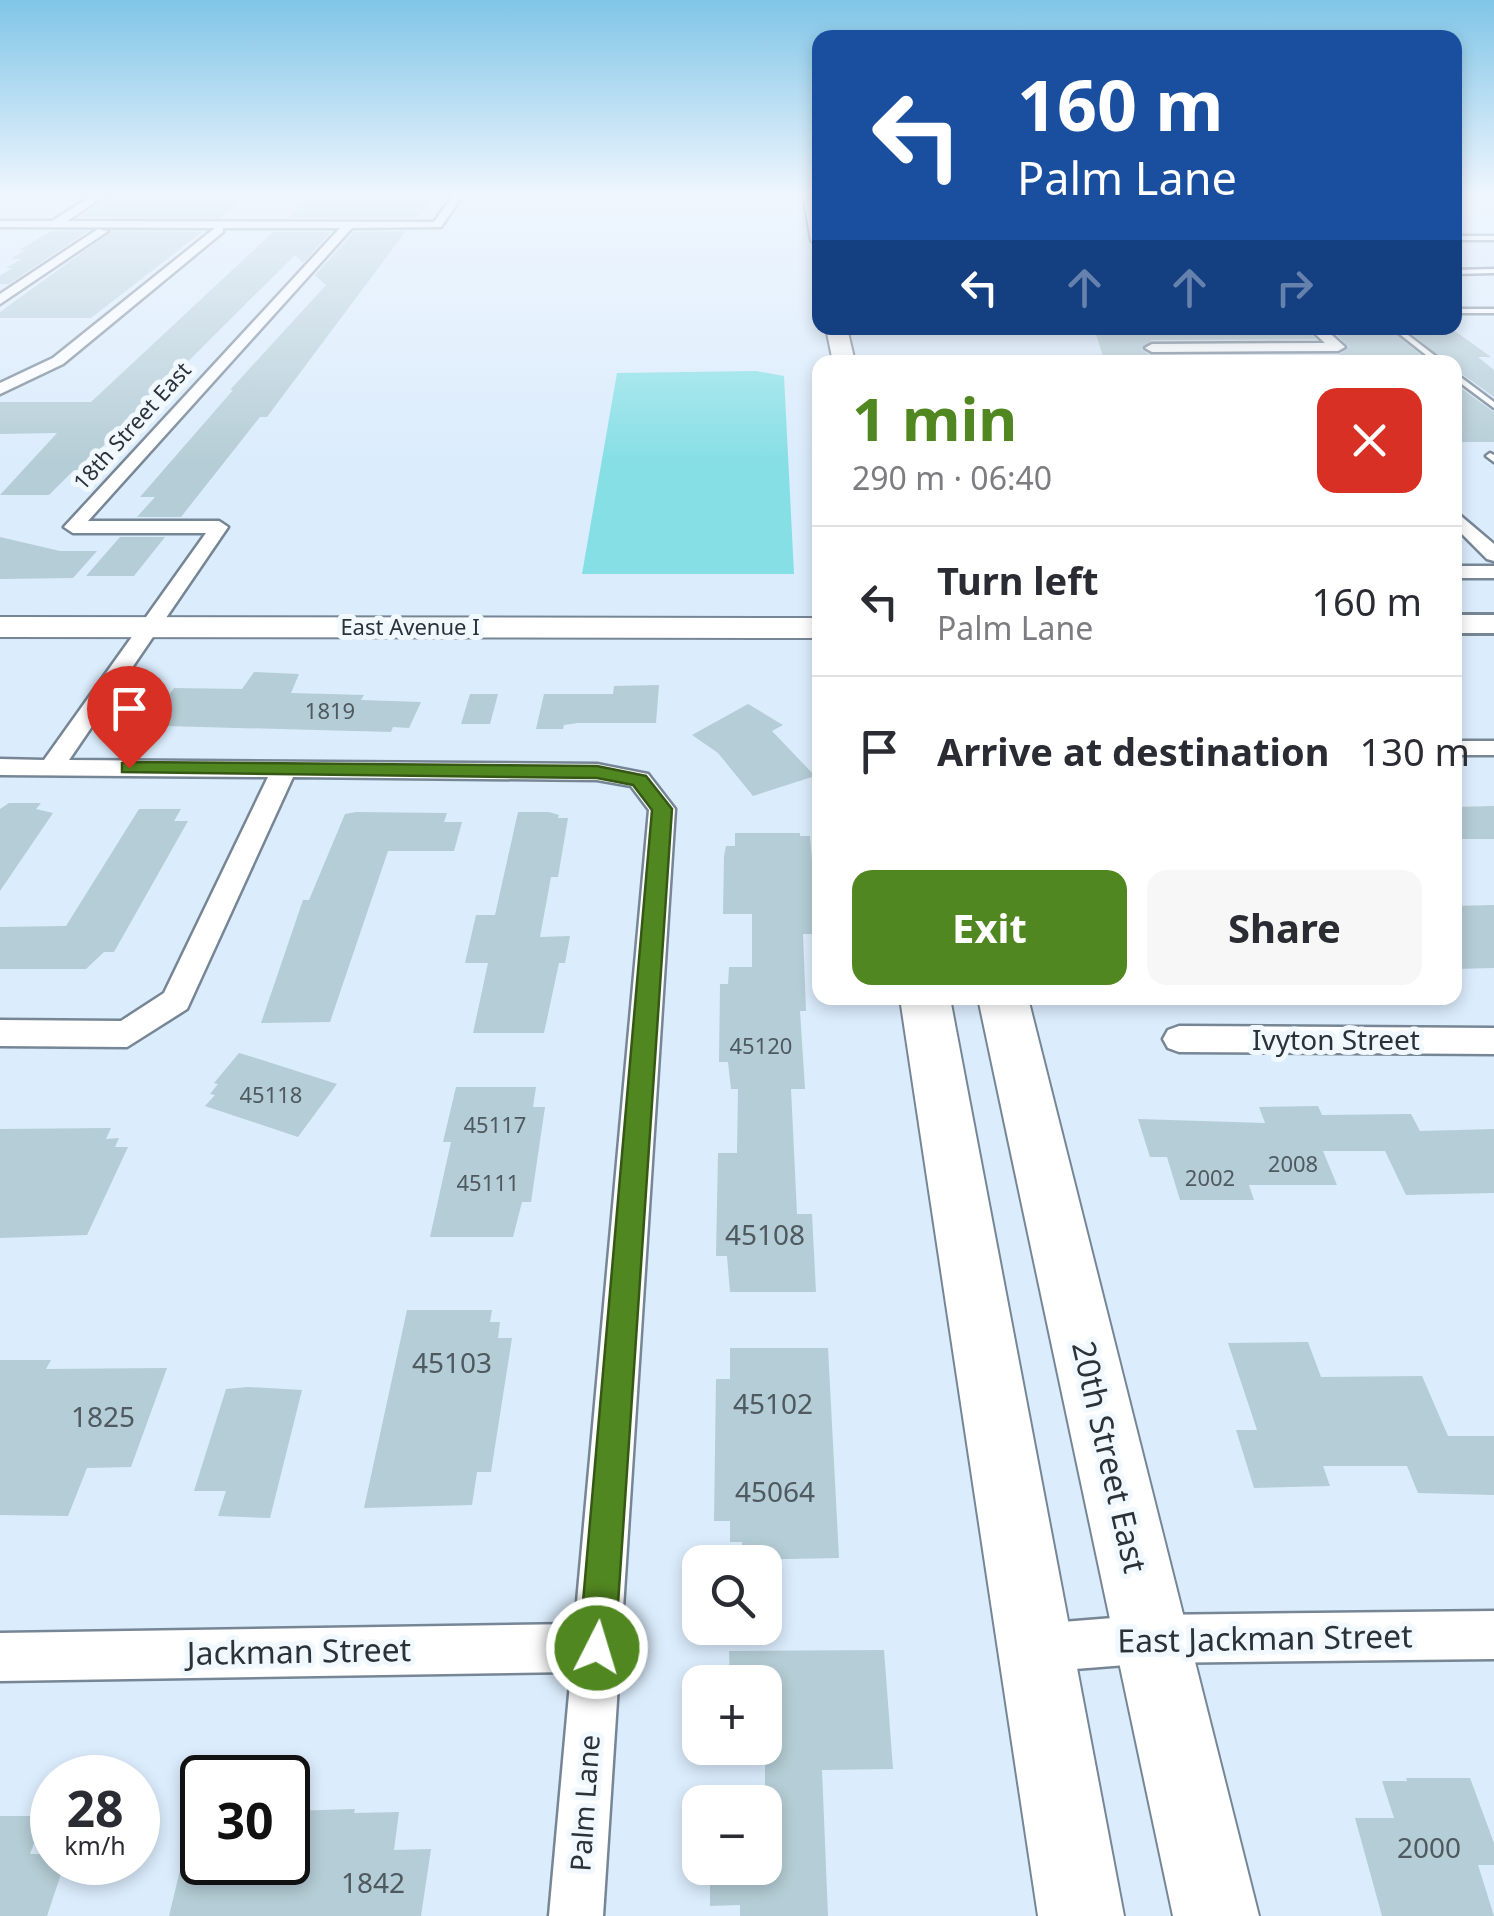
<!DOCTYPE html>
<meta charset="utf-8">
<style>
:root{--surface:#fff;--page:#f7f7f7;--text:#2b2b33;--muted:#7c7c81;--line:#e1e1e2;--accent:#518720}
body{margin:0;font-family:"Noto Sans",sans-serif;background:var(--page);color:var(--text);height:100vh;display:flex;flex-direction:column;font-size:38px;white-space:nowrap}
*{box-sizing:border-box;margin:0}
p{font-size:32px;color:var(--muted)}
.icon{flex:none;width:55px;height:55px;fill:none;stroke:currentColor;stroke-width:2;stroke-linecap:round;stroke-linejoin:round}
.map{position:relative;flex:1;overflow:hidden}
.sheet{position:absolute;left:812px;top:355px;width:650px;height:650px;display:flex;flex-direction:column;background:var(--surface);border-radius:20px;box-shadow:0 5px 15px #0003}
.sheet>*{flex:none}
.guide{position:absolute;left:812px;top:30px;width:650px;height:305px;border-radius:20px;box-shadow:0 5px 15px #0003;background:#1a4fa0;color:#fff;overflow:hidden}
.fabs{position:absolute;left:682px;top:1545px;display:grid;gap:20px}
.fabs a{display:grid;place-items:center;width:100px;height:100px;border-radius:20px;background:var(--surface);box-shadow:0 5px 15px #0003;font-size:50px}
.speed{position:absolute;left:30px;top:1755px;display:flex;gap:20px;font-size:50px;font-weight:700;text-align:center}
.speed>*{display:grid;place-content:center;width:130px;height:130px;border-radius:50%;background:var(--surface);box-shadow:0 5px 15px #0003;line-height:1}
.speed small{font-size:25px;font-weight:400}
.speed .limit{border:5px solid #111;border-radius:15px;background:#fff;color:#111}
.pin{position:absolute;display:grid;place-items:center;width:85px;height:85px;color:#fff;margin:-102px -42px;border-radius:50% 50% 50% 0;rotate:-45deg;box-shadow:0 0 10px #0007}
.pin .icon{rotate:45deg}
.me{position:absolute;width:110px;margin:-55px;rotate:5deg;stroke-linejoin:round;filter:drop-shadow(0 0 8px #0008)}
.turn{display:flex;align-items:center;gap:35px;height:210px;padding:0 40px;font-size:45px}
.turn .icon{width:130px;height:130px;stroke-width:2.5}
.turn b{display:block;font-size:70px;line-height:85px}
.lanes{display:flex;align-items:center;height:95px;padding:0 40px;background:#0003;justify-content:center;gap:50px;direction:ltr}
.lanes .off{opacity:.35}
.round{display:grid;place-items:center;flex:none;width:105px;height:105px;border-radius:20px;background:var(--page)}
.summary{display:flex;align-items:center;justify-content:space-between;height:170px;padding:0 40px}
h1{font-size:60px;font-weight:700;line-height:75px;color:var(--accent)}
.cta{display:flex;gap:20px;margin-top:auto;padding:20px 40px}
.cta a{flex:1;height:115px;border-radius:20px;background:var(--accent);color:#fff;font-size:40px;font-weight:700;line-height:115px;text-align:center}
.cta a+a{background:var(--page);color:var(--text)}
ul{padding:0;list-style:none}
li{display:flex;align-items:center;gap:30px;height:150px;padding:0 40px;border-top:2px solid var(--line)}
li div{flex:1}
li b{display:block;font-size:38px}
li em{font-style:normal}
.map>svg:first-child{display:block}
.water{fill:#85dfe5}
.building{fill:#b5cdd6}
.lines{fill:none;stroke-linecap:round;stroke-linejoin:round}
.service-casing{stroke:#778695;stroke-width:5}
.minor-casing{stroke:#778695;stroke-width:5}
.secondary-casing{stroke:#778695;stroke-width:6}
.primary-casing{stroke:#778695;stroke-width:4}
.service{fill:#fff;fill-rule:evenodd}
.minor{fill:#fff;fill-rule:evenodd}
.secondary{fill:#fff;fill-rule:evenodd}
.primary{fill:#fff;fill-rule:evenodd}
.route{fill:#518720;stroke:#355815;stroke-width:2.5}
.labels{text-anchor:middle;stroke-width:10;stroke-linejoin:round;paint-order:stroke}
.far-street-label{font-size:22px;fill:#2b3238;stroke:#f1f8fe}
.number-label{font-size:22px;fill:#4e5960}
.street-label{font-size:28px;fill:#2b3238;stroke:#f1f8fe}
.near-number-label{font-size:28px;fill:#4e5960}
.near-street-label{font-size:32px;fill:#2b3238;stroke:#f1f8fe}
</style>
<div class="map">
<svg width="1494" height="1916" viewBox="0 0 1494 1916">
<rect width="100%" height="100%" fill="#dbecfc"/>
<path class="water" d="M756 371 784 376 794 574H582L617 373Z"/>
<path class="building" d="M110 195H248L220 218 79 217Z
M313 195H436L416 218H288Z
M51 231H88L9 284H0V276L12 268H6L22 259H11L25 250H19Z
M112 231 202 232 91 318H0V312Z
M406 231 267 417H260L181 517H137L155 497H140L233 390H230L326 285 315 275 354 232Z
M273 232H331L303 263 295 255 79 470H74L49 495H0L57 433 0 434V402H91Z
M1094 328H1298L1306 329 1316 339 1152 340 1141 349 1152 356 1338 355 1349 347 1331 329H1389L1430 362H1117L1104 359Z
M1406 329H1452L1491 357H1478L1494 370V397L1455 369V362H1446Z
M1455 384 1494 412V442H1455Z
M0 537 60 551H97L73 578 0 579Z
M120 537H165L134 576H86Z
M254 672 299 674 291 693 364 695 361 700 421 702 409 728 393 727 391 732 165 726 168 721 151 720 174 688 242 689Z
M659 685 656 723H578L564 725 563 729H536L544 694H613L614 686Z
M470 694H498L490 724H461Z
M748 704 783 725 772 731 815 776 753 796 718 753 692 735Z
M9 803H41L36 809 53 813 0 891V809Z
M1494 806V839H1455V807Z
M139 809H181L174 821H188L114 952H104L86 969H0V927L66 926Z
M356 812 447 813 444 822H462L454 851H388L330 1022 261 1023 303 900H309L345 814Z
M518 812H549L559 815 558 818H568L558 877H551L540 937 570 936 565 963H559L544 1033H473L488 963H465L476 915H495Z
M735 833H800V836H810L818 934H803L806 1011H800L805 1089H791L797 1214H812L816 1292H730L727 1256H716L718 1153H737L738 1089H731L728 1062H719L720 984H728L729 967H752V914H723L724 856 726 846H735Z
M1494 905V968L1455 969V906Z
M239 1053 259 1059 337 1084 298 1137 205 1106 215 1095 210 1094 218 1084 214 1083Z
M456 1087H536L533 1107H545L531 1202H522L513 1237H430L451 1142H443Z
M1318 1106 1322 1115 1411 1114 1420 1131 1494 1129V1193L1406 1195 1385 1151H1323L1337 1185H1249L1254 1200H1180L1167 1157H1150L1138 1119 1265 1123 1259 1107Z
M111 1128 106 1139 119 1138 115 1147H128L87 1235 0 1238V1129Z
M407 1310H492L490 1322H500L498 1338H512L491 1472H477L472 1505 364 1508Z
M1308 1342 1321 1377 1422 1376 1448 1436H1494V1495L1418 1493 1407 1466H1323L1330 1486 1254 1488 1236 1430H1257L1228 1343Z
M730 1348H828L839 1558 742 1560V1542H730V1521H714L716 1379H730Z
M0 1360H51L46 1369 167 1368 131 1467 87 1468 68 1516 0 1515Z
M248 1387 302 1390 270 1518 218 1516 226 1491H194L226 1389Z
M884 1650 893 1769 822 1770 828 1916H740V1905L710 1906V1868H765V1682H730L729 1651Z
M1406 1778H1470L1494 1843V1865H1478L1494 1916H1382L1355 1818H1394L1382 1781H1407Z
M355 1809 354 1813 399 1812 394 1850 431 1849 421 1916H169L182 1862H288V1811Z
M0 1816H44L30 1854H52V1862H65L47 1916H0Z"/>
<g class="lines">
<g class="service-casing">
<path id="service" d="M1455 236H1494V240H1455Z
M1494 269V273L1455 274V270Z
M1455 309H1494V313H1455Z
M1392 328H1399L1443 362H1435Z
M1455 373 1494 402V408L1455 379Z
M1490 453 1494 455V462L1486 456Z"/>
</g>
<g class="minor-casing">
<path id="minor" d="M93 195H106L67 221 434 222 453 195H463L441 227 352 228 88 521H219L228 527 69 760 597 764 648 774 675 809 603 1916H549L571 1672 0 1681V1633L575 1624 649 810 631 786 597 780 293 777 187 1009 127 1047 0 1046V1020L121 1021 164 993 268 777 0 775V759L44 760 206 533H73L64 527 340 228H223V232L63 364 0 394V383L53 358 215 228 0 227V221H52Z
M98 229 108 231 0 304V294Z
M1309 328H1324L1345 347 1338 351 1152 352 1145 348 1152 344 1325 343Z
M1455 511 1494 544V561L1487 559 1455 527Z
M1455 566H1494V578H1455Z
M1455 741H1494V755H1455Z
M1179 1026 1494 1028V1054L1179 1052 1168 1048 1163 1039 1168 1030Z
M1494 1611V1659L1151 1663 1037 1672 1020 1665 1013 1648 1020 1631 1037 1624 1151 1615Z"/>
</g>
<g class="secondary-casing">
<path id="secondary" d="M1455 615H1494V633H1455Z"/>
</g>
<g class="primary-casing">
<path id="primary" d="M803 195H819L820 246 811 241Z
M826 328H847L855 362H833Z
M0 617 820 618V638L0 637Z
M900 998H950L1124 1916H1038Z
M978 998H1028L1259 1916H1173Z"/>
</g>
<use href="#service" class="service"/>
<use href="#minor" class="minor"/>
<use href="#secondary" class="secondary"/>
<use href="#primary" class="primary"/>
</g>
<linearGradient id="sky" x2="0" y2="1"><stop stop-color="#80c5e7"/><stop offset="0.42" stop-color="#eff6fe"/><stop offset="1" stop-color="#eff6fe" stop-opacity="0"/></linearGradient>
<rect width="1494" height="464" fill="url(#sky)"/>
<path class="route" d="M129 762 597 766 646 776 672 809 615 1648 610 1660 597 1666 584 1660 579 1648 652 810 633 785 597 778 122 772V763Z"/>
<g class="labels">
<g class="far-street-label">
<text transform="translate(132 426) rotate(-48)" y="8">18th Street East</text>
<text x="410" y="635">East Avenue I</text>
</g>
<g class="number-label">
<text x="330" y="719">1819</text>
<text x="761" y="1054">45120</text>
<text x="271" y="1103">45118</text>
<text x="495" y="1133">45117</text>
<text x="1293" y="1172">2008</text>
<text x="1210" y="1186">2002</text>
<text x="488" y="1191">45111</text>
</g>
<g class="street-label">
<text x="1336" y="1050">Ivyton Street</text>
<text transform="translate(585 1803) rotate(-86)" y="10">Palm Lane</text>
</g>
<g class="near-number-label">
<text x="765" y="1245">45108</text>
<text x="452" y="1373">45103</text>
<text x="773" y="1414">45102</text>
<text x="103" y="1427">1825</text>
<text x="775" y="1502">45064</text>
<text x="1429" y="1858">2000</text>
<text x="373" y="1893">1842</text>
</g>
<g class="near-street-label">
<text transform="translate(1109 1457) rotate(77)" y="11">20th Street East</text>
<text transform="translate(1265 1639) rotate(-1)" y="11">East Jackman Street</text>
<text transform="translate(299 1652) rotate(-1)" y="11">Jackman Street</text>
</g>
</g>
</svg>
<div class="fabs">
<a><svg class="icon" aria-label="search" viewBox="0 0 24 24"><circle cx="10" cy="10" r="6"/><path d="M15 15l6 6"/></svg></a>
<a>+</a>
<a>−</a>
</div>
<div class="speed"><div>28<small>km/h</small></div><div class="limit">30</div></div>
<div class="pin" style="left:129px;top:768px;background:#d93025"><svg class="icon" aria-label="arrive" viewBox="0 0 24 24"><path d="M6 21V4h12l-3 4 3 4H6"/></svg></div>
<svg class="me" style="left:597px;top:1648px" viewBox="-20 -20 40 40"><circle r="17" fill="#518720" stroke="#fff" stroke-width="3"/><path d="M0-11L8 9 0 5-8 9z" fill="#fff"/></svg>
<div class="guide">
<div class="turn"><svg class="icon" aria-label="left" viewBox="0 0 24 24"><path d="M17 20v-9H6M10 6l-5 5 5 5"/></svg><div><b>160 m</b>Palm Lane</div></div>
<div class="lanes"><svg class="icon" aria-label="left" viewBox="0 0 24 24"><path d="M17 20v-9H6M10 6l-5 5 5 5"/></svg><svg class="icon off" aria-label="ahead" viewBox="0 0 24 24"><path d="M12 20V5M6 11l6-6 6 6"/></svg><svg class="icon off" aria-label="ahead" viewBox="0 0 24 24"><path d="M12 20V5M6 11l6-6 6 6"/></svg><svg class="icon off" aria-label="right" viewBox="0 0 24 24"><path d="M7 20v-9h11M14 6l5 5-5 5"/></svg></div>
</div>
<section class="sheet">
<div class="summary"><div><h1>1 min</h1><p>290 m · 06:40</p></div><a class="round" style="background:#d93025;color:#fff"><svg class="icon" aria-label="close" viewBox="0 0 24 24"><path d="M6 6l12 12M18 6L6 18"/></svg></a></div>
<ul>
<li><svg class="icon" aria-label="left" viewBox="0 0 24 24"><path d="M17 20v-9H6M10 6l-5 5 5 5"/></svg><div><b>Turn left</b><p>Palm Lane</p></div><em>160 m</em></li>
<li><svg class="icon" aria-label="arrive" viewBox="0 0 24 24"><path d="M6 21V4h12l-3 4 3 4H6"/></svg><div><b>Arrive at destination</b></div><em>130 m</em></li>
</ul>
<div class="cta"><a>Exit</a><a>Share</a></div>
</section>
</div>
